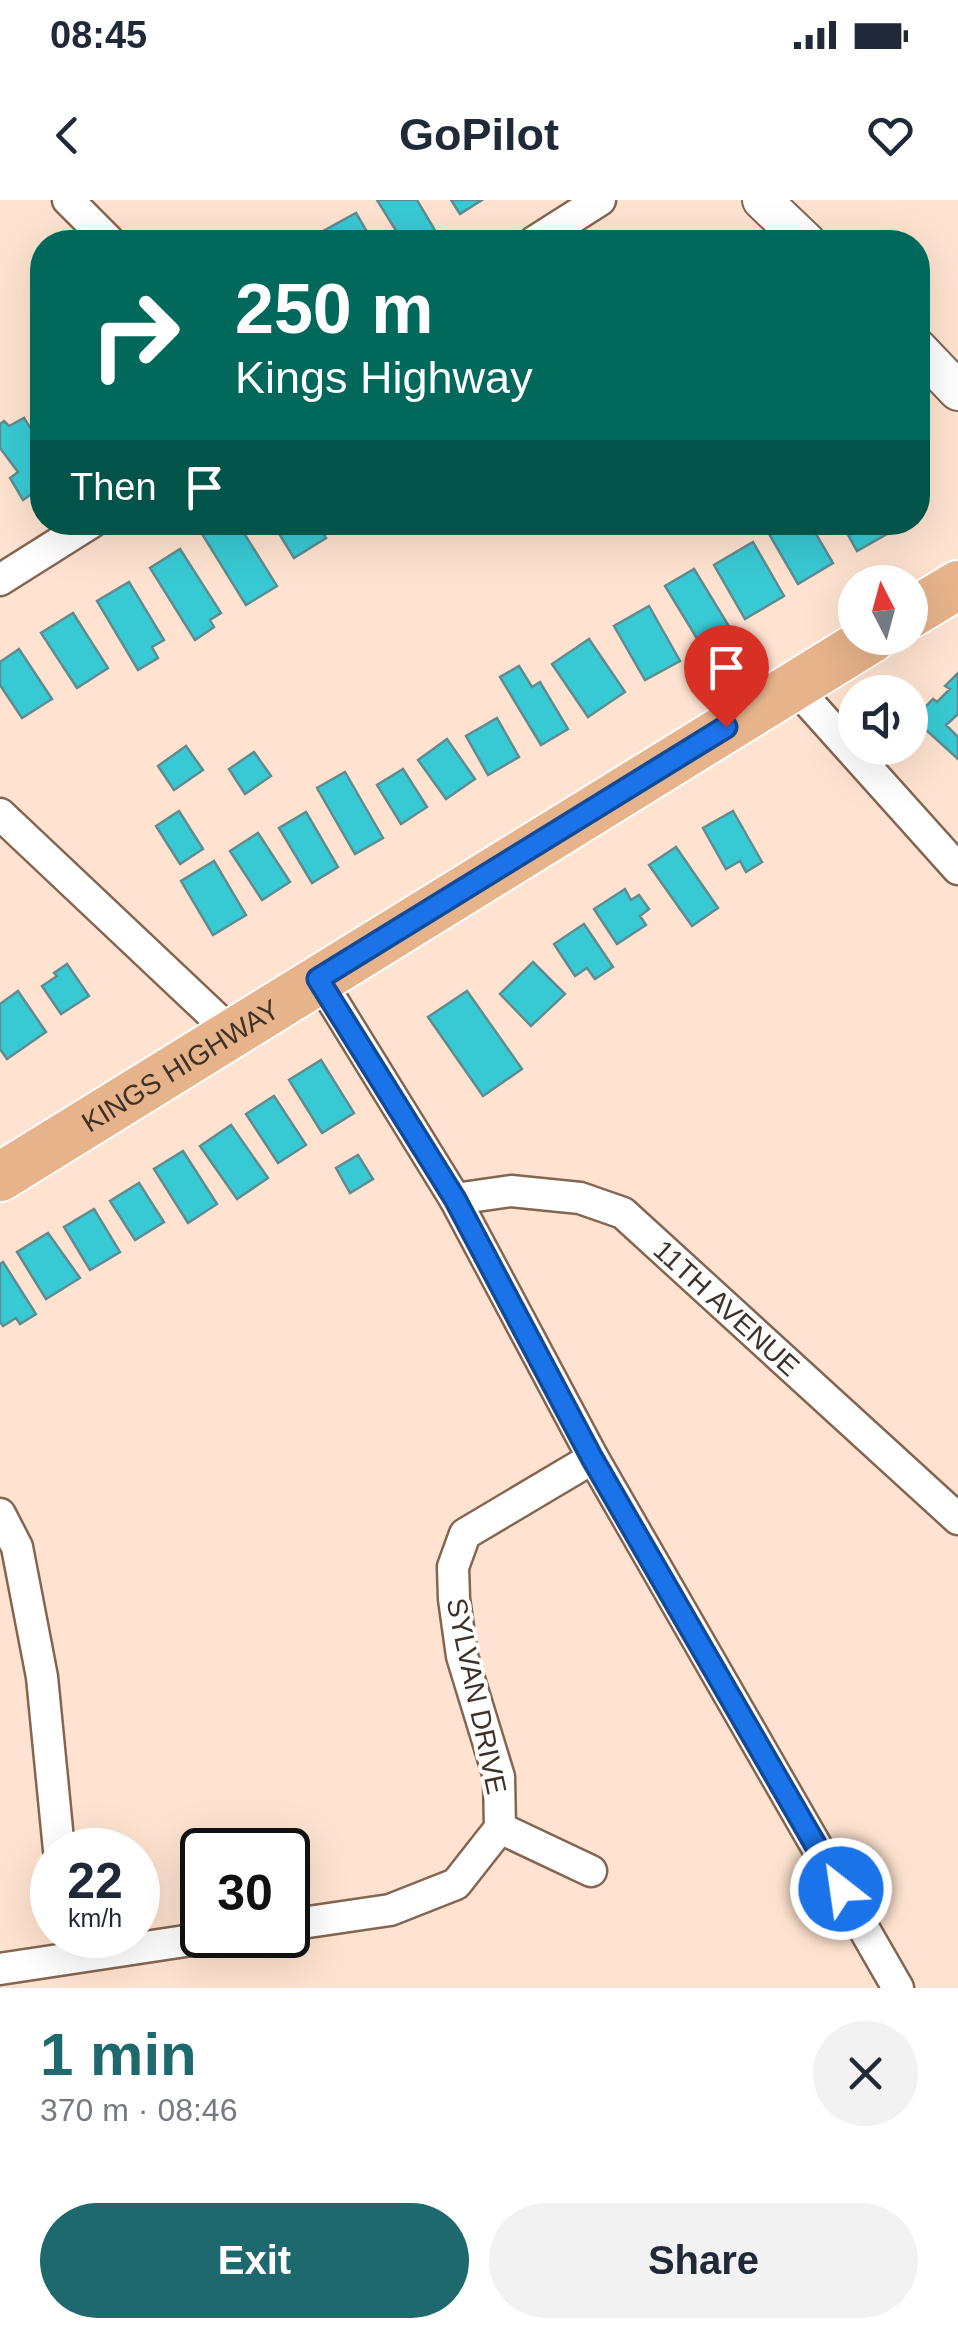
<!DOCTYPE html>
<meta charset="utf-8">
<style>
:root{--surface:#fff;--page:#f2f2f3;--text:#1f2937;--muted:#747a83;--accent:#1d696e}
body{margin:0;font-family:Helvetica,sans-serif;background:var(--page);color:var(--text);height:100vh;display:flex;flex-direction:column;font-size:38px;white-space:nowrap}
*{box-sizing:border-box;margin:0}
p{font-size:32px;color:var(--muted)}
.icon{flex:none;width:55px;height:55px;fill:none;stroke:currentColor;stroke-width:2;stroke-linecap:round;stroke-linejoin:round}
.map{position:relative;height:1788px;overflow:hidden}
.details{display:flex;flex-direction:column;background:var(--surface);flex:1}
.details>*{flex:none}
.guide{position:absolute;left:30px;top:30px;width:900px;height:305px;border-radius:40px;box-shadow:0 10px 40px #0002;background:#00695c;color:#fff;overflow:hidden}
.needle{width:65px;rotate:354deg}
.controls{position:absolute;left:838px;top:365px;display:grid;gap:20px}
.controls a{display:grid;place-items:center;width:90px;height:90px;border-radius:50%;background:var(--surface);box-shadow:0 10px 40px #0002;font-size:50px}
.speed{position:absolute;left:30px;top:1628px;display:flex;gap:20px;font-size:50px;font-weight:700;text-align:center}
.speed>*{display:grid;place-content:center;width:130px;height:130px;border-radius:50%;background:var(--surface);box-shadow:0 10px 40px #0002;line-height:1}
.speed small{font-size:25px;font-weight:400}
.speed .limit{border:5px solid #111;border-radius:15px;background:#fff;color:#111}
.pin{position:absolute;display:grid;place-items:center;width:85px;height:85px;color:#fff;margin:-102px -42px;border-radius:50% 50% 50% 0;rotate:-45deg;box-shadow:0 0 10px #0007}
.pin .icon{rotate:45deg}
.me{position:absolute;width:110px;margin:-55px;rotate:330deg;stroke-linejoin:round;filter:drop-shadow(0 0 8px #0008)}
.turn{display:flex;align-items:center;gap:35px;height:210px;padding:0 40px;font-size:45px}
.turn .icon{width:130px;height:130px;stroke-width:2.5}
.turn b{display:block;font-size:70px;line-height:85px}
.then{display:flex;align-items:center;height:95px;padding:0 40px;background:#0003;gap:20px;font-size:38px}
.round{display:grid;place-items:center;flex:none;width:105px;height:105px;border-radius:52px;background:var(--page)}
.headline{display:flex;align-items:center;justify-content:space-between;height:170px;padding:0 40px}
h1{font-size:60px;font-weight:700;line-height:75px;color:var(--accent)}
.cta{display:flex;gap:20px;margin-top:auto;padding:20px 40px}
.cta a{flex:1;height:115px;border-radius:60px;background:var(--accent);color:#fff;font-size:40px;font-weight:700;line-height:115px;text-align:center}
.cta a+a{background:var(--page);color:var(--text)}
.status{display:flex;justify-content:space-between;align-items:center;height:70px;padding:0 50px;background:var(--surface);direction:ltr}
.status svg{height:28px;fill:currentColor}
header{display:flex;justify-content:space-between;align-items:center;height:130px;padding:0 40px;background:var(--surface);font-size:45px;font-weight:700}
.map>svg:first-child{display:block}
.building{fill:#38cad4;stroke:#5f8c90;stroke-width:2.5}
.lines{fill:none;stroke-linecap:round;stroke-linejoin:round}
.minor-casing{stroke:#846551;stroke-width:35}
.tertiary-casing{stroke:#846551;stroke-width:42}
.primary-casing{stroke:#fff;stroke-width:52}
.minor{stroke:#fff;stroke-width:30}
.tertiary{stroke:#fff;stroke-width:38}
.primary{stroke:#e7b38b;stroke-width:48}
.route-casing{stroke:#114b97;stroke-width:25}
.route{stroke:#1a73e8;stroke-width:18}
.labels{text-anchor:middle;stroke-width:8;stroke-linejoin:round;paint-order:stroke}
.street-label{font-size:28px;fill:#3e3128;stroke:#fff}
</style>
<div class="status"><b>08:45</b><svg viewBox="0 0 49 12"><path d="M0 12V9h3v3zM5 12V6h3v6zM10 12V3h3v9zM15 12V0h3v12zM26 1h20v11H26zM47 4h2v5h-2z"/></svg></div>
<header><svg class="icon" aria-label="back" viewBox="0 0 24 24"><path d="M15 5l-7 7 7 7"/></svg>GoPilot<svg class="icon" aria-label="heart" viewBox="0 0 24 24"><path d="M12 20l-8-8c-3-5 5-10 8-4 3-6 11-1 8 4z"/></svg></header>
<div class="map">
<svg width="958" height="1788" viewBox="0 0 958 1788">
<rect width="100%" height="100%" fill="#ffe3d0"/>
<path class="building" d="M377 0H417L436 32 418 42H403Z
M451 0H482L460 14Z
M356 13 373 42H320L316 35Z
M24 218 42 246V287L23 300 10 278 18 272 0 248V224L4 221 9 226Z
M221 322H237L277 386 246 405 202 334Z
M272 322H317L326 338 294 358Z
M773 322H786L788 327 797 322H809L833 363 798 384 765 327Z
M841 322H880L887 334 857 351Z
M753 342 784 396 745 419 714 365Z
M180 349 221 413 210 420 214 427 195 440 150 368Z
M694 369 730 428 701 445 665 386Z
M129 382 164 440 152 447 158 458 138 470 97 401Z
M649 406 680 461 645 480 614 426Z
M73 413 108 468 77 488 41 433Z
M589 439 625 492 588 517 552 464Z
M19 449 52 499 22 518 0 485V462Z
M519 466 532 487 540 482 568 529 541 545 500 477Z
M958 473V514L946 525 958 537V559L914 519 933 499 937 502 950 489 945 486Z
M497 518 519 557 488 575 466 536Z
M447 539 475 579 446 599 418 560Z
M186 546 203 570 174 590 158 566Z
M254 552 271 576 245 594 229 569Z
M403 569 427 607 401 624 377 585Z
M345 572 383 638 355 654 317 588Z
M179 611 203 649 180 664 156 626Z
M733 611 762 662 746 672 740 661 726 669 703 628Z
M306 612 338 667 312 683 279 628Z
M258 633 290 682 262 700 230 651Z
M676 647 718 708 692 726 649 665Z
M214 661 246 715 213 735 181 681Z
M625 689 631 700 639 695 649 709 640 716 646 725 617 744 594 709Z
M584 724 613 767 595 779 587 768 575 776 554 744Z
M533 762 565 794 531 826 500 794Z
M67 764 89 796 61 814 42 786 57 776 54 773Z
M18 791 46 832 7 859 0 849V804Z
M467 791 522 869 483 896 428 817Z
M321 860 354 913 322 933 289 880Z
M274 896 306 945 278 963 246 914Z
M231 925 268 978 237 999 200 946Z
M183 951 217 1004 188 1023 154 969Z
M358 955 373 979 350 993 336 968Z
M139 983 164 1022 135 1040 110 1001Z
M94 1009 120 1052 90 1070 64 1027Z
M48 1033 80 1078 46 1099 17 1052Z
M3 1062 36 1114 20 1124 16 1118 3 1126 0 1122V1064Z"/>
<g class="lines">
<g class="minor-casing">
<g id="minor">
<path d="M68 0 110 42"/>
<path d="M534 42 600 0"/>
<path d="M0 380 92 322"/>
<path d="M793 485 958 669"/>
<path d="M0 614 232 833"/>
<path d="M319 779 455 999 593 1258 898 1788"/>
<path id="s1" d="M455 999 511 991 580 998 623 1013 958 1319"/>
<path d="M0 1314 17 1347 42 1477 59 1650"/>
<path d="M500 1628 591 1671"/>
<path d="M288 1725 390 1710 456 1684 500 1628 499 1577 462 1456 454 1399 453 1367 465 1334 593 1258"/>
<path d="M0 1769 225 1735"/>
</g>
</g>
<g class="tertiary-casing">
<path id="tertiary" d="M762 0 806 42
M918 149 958 191"/>
</g>
<g class="primary-casing">
<g id="primary">
<path d="M910 414 958 385"/>
<path id="s2" d="M0 977 872 438"/>
</g>
</g>
<use href="#minor" class="minor"/>
<use href="#tertiary" class="tertiary"/>
<use href="#primary" class="primary"/>
</g>
<g class="lines">
<g class="route-casing">
<path id="route" d="M726 527 318 779 455 999 592 1258 841 1689"/>
</g>
<use href="#route" class="route"/>
</g>
<g class="labels">
<g class="street-label">
<text dy="10" stroke="none"><textPath href="#s2" startOffset="212">KINGS HIGHWAY</textPath></text>
<text dy="10" stroke="none"><textPath href="#s1" startOffset="312">11TH AVENUE</textPath></text>
<text transform="translate(477 1496) rotate(78)" y="10">SYLVAN DRIVE</text>
</g>
</g>
</svg>
<div class="controls">
<a><svg class="needle" viewBox="-14 -14 28 28"><path d="M0-13l5 13h-10z" fill="#e53935"/><path d="M0 13l5-13h-10z" fill="#747a83"/></svg></a>
<a><svg class="icon" aria-label="sound" viewBox="0 0 24 24"><path d="M4 9h4l5-4v14l-5-4H4zM17 9q2 3 0 6"/></svg></a>
</div>
<div class="speed"><div>22<small>km/h</small></div><div class="limit">30</div></div>
<div class="pin" style="left:726px;top:527px;background:#d93025"><svg class="icon" aria-label="arrive" viewBox="0 0 24 24"><path d="M6 21V4h12l-3 4 3 4H6"/></svg></div>
<svg class="me" style="left:841px;top:1689px" viewBox="-20 -20 40 40"><circle r="17" fill="#1a73e8" stroke="#fff" stroke-width="3"/><path d="M0-11L8 9 0 5-8 9z" fill="#fff"/></svg>
<div class="guide">
<div class="turn"><svg class="icon" aria-label="right" viewBox="0 0 24 24"><path d="M7 20v-9h11M14 6l5 5-5 5"/></svg><div><b>250 m</b>Kings Highway</div></div>
<div class="then">Then<svg class="icon" aria-label="arrive" viewBox="0 0 24 24"><path d="M6 21V4h12l-3 4 3 4H6"/></svg></div>
</div>
</div>
<section class="details">
<div class="headline"><div><h1>1 min</h1><p>370 m · 08:46</p></div><a class="round"><svg class="icon" aria-label="close" viewBox="0 0 24 24"><path d="M6 6l12 12M18 6L6 18"/></svg></a></div>
<div class="cta"><a>Exit</a><a>Share</a></div>
</section>
